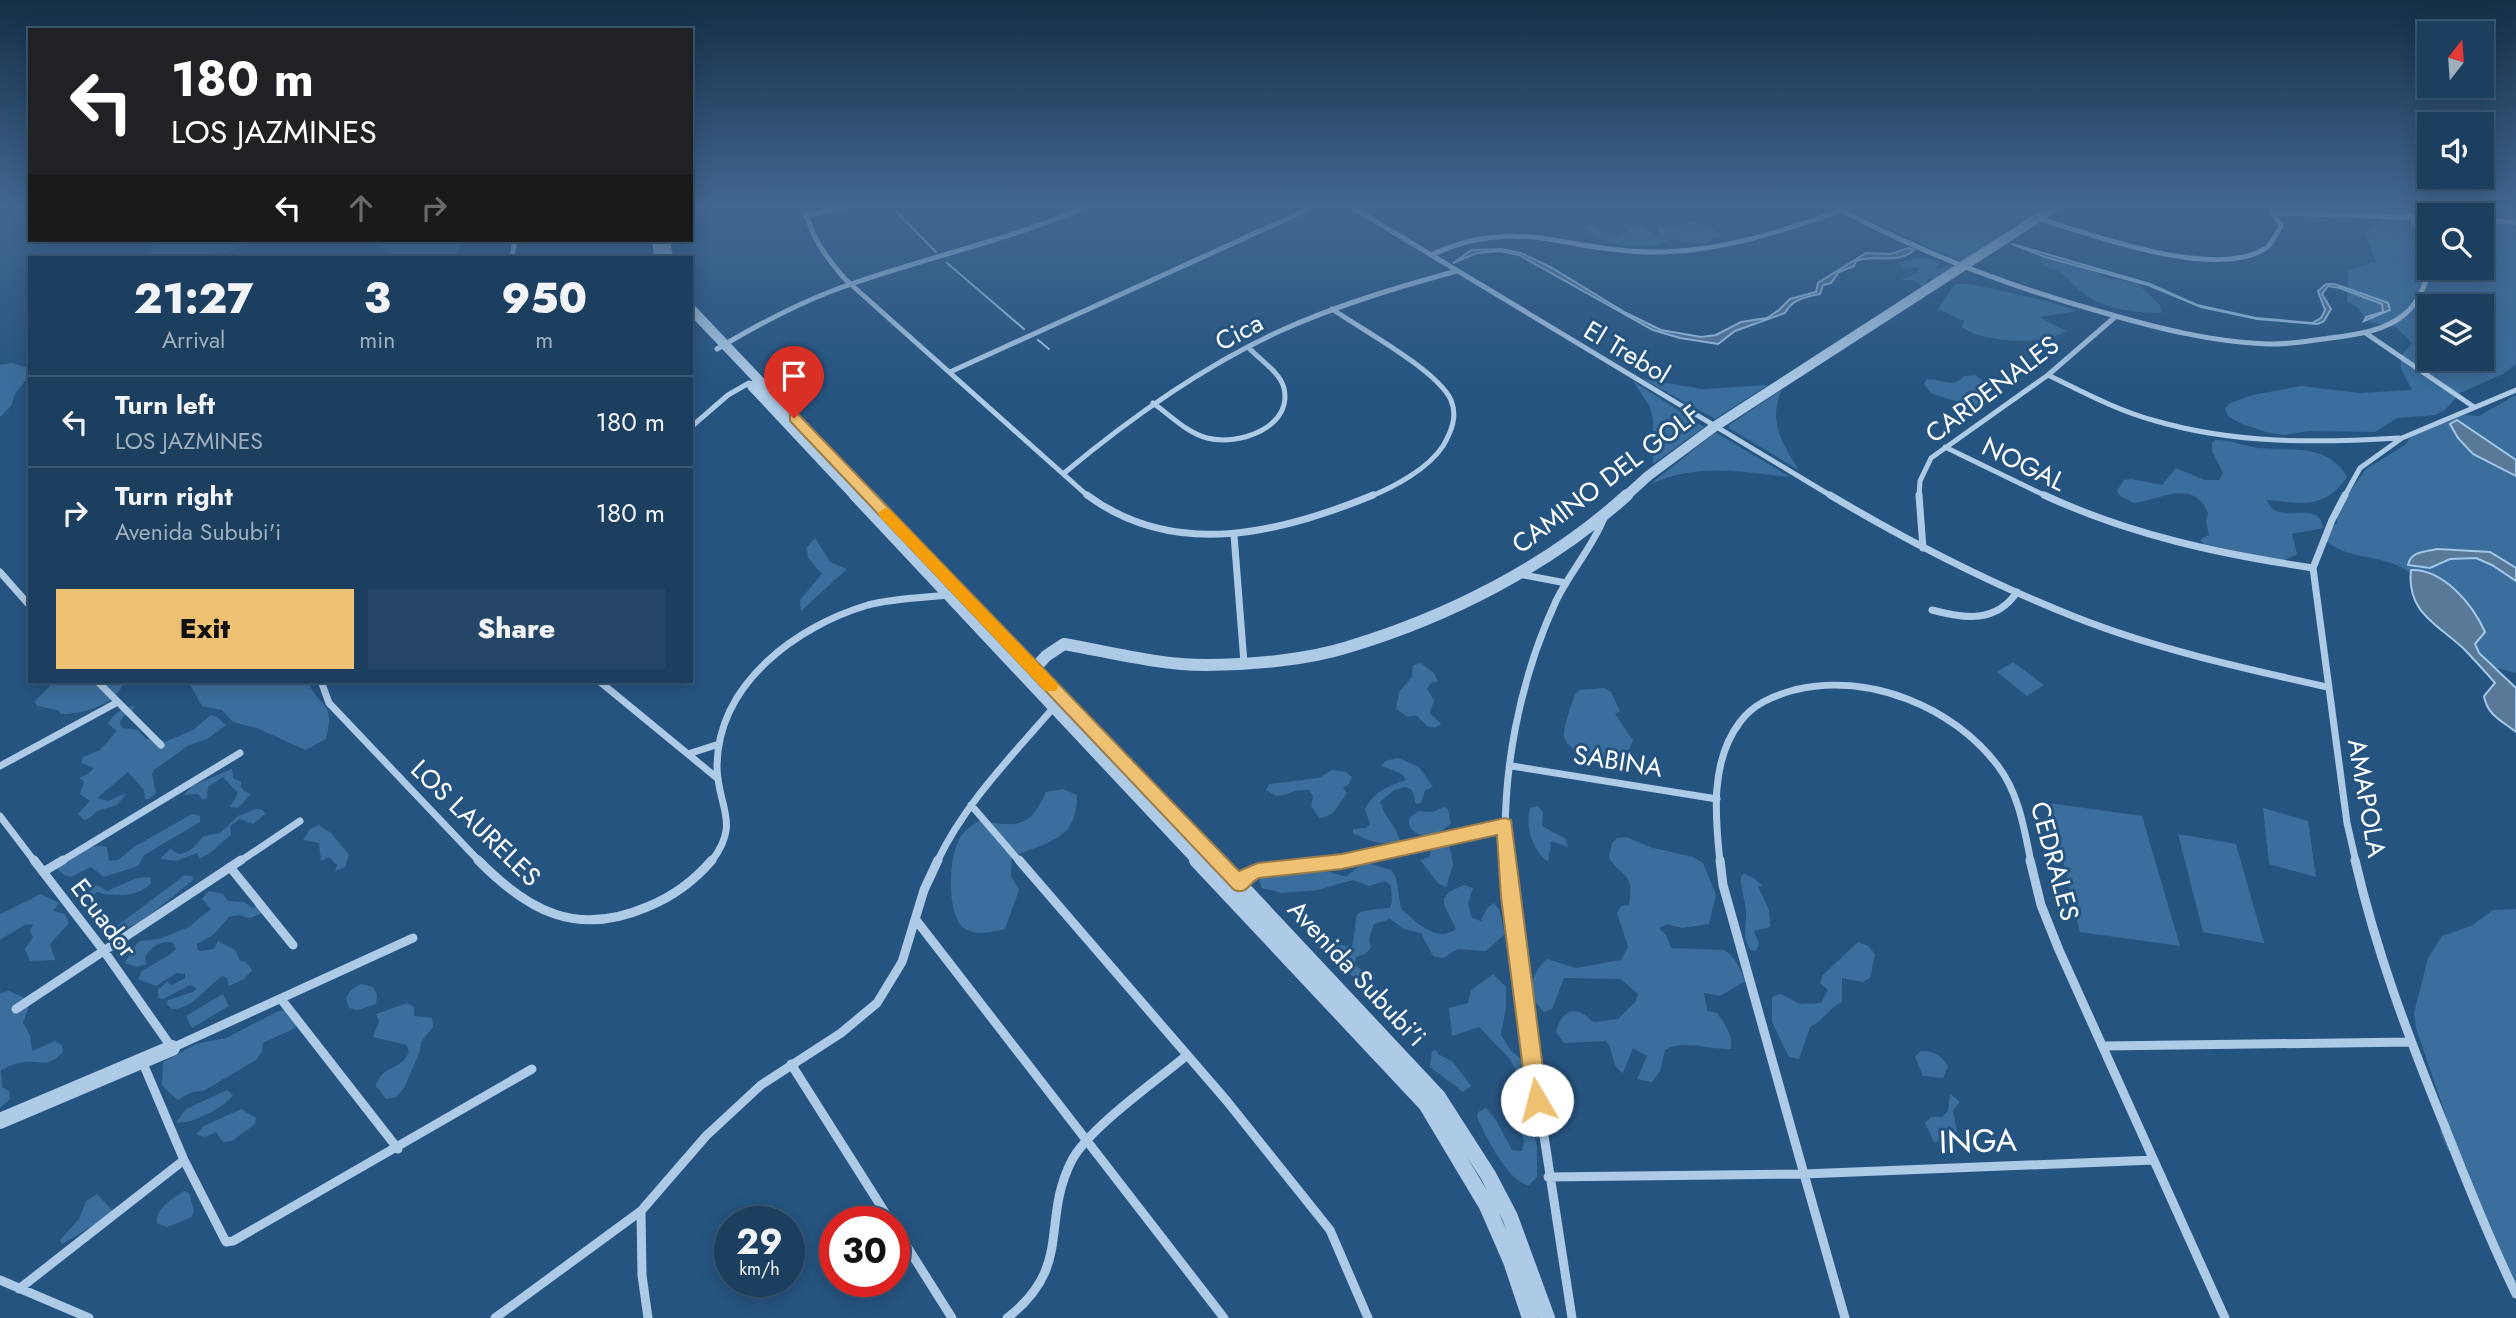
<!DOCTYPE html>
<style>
:root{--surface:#1c3f60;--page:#254666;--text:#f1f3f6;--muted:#a0afbd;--line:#3a5875;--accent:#efc172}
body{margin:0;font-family:Jost,sans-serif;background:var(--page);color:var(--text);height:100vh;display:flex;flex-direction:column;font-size:26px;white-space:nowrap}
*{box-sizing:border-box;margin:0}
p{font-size:23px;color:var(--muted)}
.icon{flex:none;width:38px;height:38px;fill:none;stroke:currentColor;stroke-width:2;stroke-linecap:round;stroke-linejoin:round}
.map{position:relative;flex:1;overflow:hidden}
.details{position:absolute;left:28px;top:256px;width:665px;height:427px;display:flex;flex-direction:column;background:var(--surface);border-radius:0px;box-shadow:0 4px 18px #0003,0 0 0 2px var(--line)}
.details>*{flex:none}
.banner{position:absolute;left:28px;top:28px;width:665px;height:214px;border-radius:0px;box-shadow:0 4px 18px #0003,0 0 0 2px var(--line);background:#202124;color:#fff;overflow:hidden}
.needle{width:46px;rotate:17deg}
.tools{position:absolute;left:2417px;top:21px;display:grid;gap:14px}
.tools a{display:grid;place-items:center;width:77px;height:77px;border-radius:0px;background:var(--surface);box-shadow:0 4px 18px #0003,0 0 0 2px var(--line);font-size:35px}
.speed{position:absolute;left:714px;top:1206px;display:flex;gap:14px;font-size:35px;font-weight:700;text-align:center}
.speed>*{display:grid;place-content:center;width:91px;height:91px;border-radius:50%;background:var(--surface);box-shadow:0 4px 18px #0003,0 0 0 2px var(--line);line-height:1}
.speed small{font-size:18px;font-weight:400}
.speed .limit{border:10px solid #d22;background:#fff;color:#111}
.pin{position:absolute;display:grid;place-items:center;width:60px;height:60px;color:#fff;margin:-72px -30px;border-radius:50% 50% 50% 0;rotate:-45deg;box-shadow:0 0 7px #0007}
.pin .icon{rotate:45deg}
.me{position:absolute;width:77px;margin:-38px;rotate:352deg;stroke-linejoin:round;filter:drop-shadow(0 0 5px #0008)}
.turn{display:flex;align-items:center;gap:24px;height:147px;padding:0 28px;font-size:32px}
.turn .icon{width:91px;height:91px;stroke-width:2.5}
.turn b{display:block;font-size:49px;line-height:60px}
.lanes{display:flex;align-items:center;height:66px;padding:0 28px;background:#0003;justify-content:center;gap:35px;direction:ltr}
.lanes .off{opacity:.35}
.eta{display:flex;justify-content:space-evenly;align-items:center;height:119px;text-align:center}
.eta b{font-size:42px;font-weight:800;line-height:49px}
.cta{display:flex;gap:14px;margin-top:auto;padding:14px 28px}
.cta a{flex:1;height:80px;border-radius:0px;background:var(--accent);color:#111;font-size:28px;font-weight:800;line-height:80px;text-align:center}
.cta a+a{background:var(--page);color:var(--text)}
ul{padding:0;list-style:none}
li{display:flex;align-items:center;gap:21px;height:91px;padding:0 28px;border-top:2px solid var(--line)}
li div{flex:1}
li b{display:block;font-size:26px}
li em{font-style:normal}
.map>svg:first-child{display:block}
.green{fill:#3b6e9d;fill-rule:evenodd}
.water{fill:#587998;stroke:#a2c7e7;stroke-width:2}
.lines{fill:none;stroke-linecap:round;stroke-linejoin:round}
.stream{stroke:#a2c7e7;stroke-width:2}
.minor-far2{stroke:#adcbe6;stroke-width:5}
.minor-far1{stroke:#adcbe6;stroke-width:7}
.minor{stroke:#adcbe6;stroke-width:9}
.tertiary-far2{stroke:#adcbe6;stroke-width:10}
.tertiary-far1{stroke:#adcbe6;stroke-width:12}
.tertiary{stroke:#adcbe6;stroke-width:16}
.route{fill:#efc172;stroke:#9b7d4a;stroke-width:2}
.slow{fill:#f59e0b}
.labels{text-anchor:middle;stroke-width:6;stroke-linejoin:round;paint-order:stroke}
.street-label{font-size:26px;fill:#fff;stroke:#265480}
.near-street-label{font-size:32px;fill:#fff;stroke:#265480}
</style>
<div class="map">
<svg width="2516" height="1318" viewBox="0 0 2516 1318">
<rect width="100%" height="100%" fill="#265480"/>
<path class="green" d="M1837 206H2043L1961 261Z
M2381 206H2516V364L2503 374 2460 393 2445 410 2435 415 2397 418 2375 432 2308 431 2285 435 2269 433 2242 424 2229 417 2225 409 2230 403 2253 395 2301 386 2360 393 2412 390C2402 368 2392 363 2412 343L2397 328 2367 321 2358 308 2347 301 2348 271 2375 262 2366 232 2378 225ZM2429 215H2482V268H2429ZM2429 306H2482V359H2429Z
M1683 222C1698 221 1709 225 1721 235L1704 245 1671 239C1657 248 1624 248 1609 243 1600 241 1592 234 1583 229L1584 226 1593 224 1602 231 1617 236 1625 232 1629 227 1640 225 1655 235 1660 234 1656 225 1676 230Z
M148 240H250L228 254 218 252 198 257H144L153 247Z
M370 240H452L461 247 455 257H397Z
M2044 256 2070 262 2109 278 2137 283 2160 305 2161 313C2135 312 2107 310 2086 295 2077 289 2070 279 2061 273 2053 267 2043 268 2040 258Z
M1920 258 1939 261 1940 264 1935 270 1950 265 1956 268 1951 275 1939 274 1938 280 1929 278 1923 286 1913 280H1901L1919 271 1917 267 1903 268 1898 263Z
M1955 284H1971L2046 301 2077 311 2039 317 2066 331C2044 346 1983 343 1962 327L1964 321 1938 309Z
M12 363 28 368 30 375 15 394 11 406 0 417V365Z
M1975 375C1989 384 1988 388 1988 403L1976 406 1948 399 1931 393 1924 384 1927 379C1941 379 1954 389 1964 376Z
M1643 379 1702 389 1768 385 1715 419Z
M1633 381 1704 427 1653 464V419L1650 407Z
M1782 390C1767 421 1783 445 1799 470L1729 428V425Z
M2516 395V673L2490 666 2410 573C2386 553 2350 562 2325 540L2330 525 2337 524V510L2345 504V498L2366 469 2405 445 2411 436 2464 415 2479 416Z
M1715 433 1718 434 1790 477C1742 472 1696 462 1649 485Z
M2215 440C2229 439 2239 445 2253 447 2286 453 2326 440 2347 477 2324 510 2303 503 2267 500 2276 529 2319 496 2323 528L2292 534 2297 554 2282 561 2204 544 2200 540 2209 535 2206 521 2208 513C2194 477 2157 501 2134 503L2120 496 2117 491 2124 480 2131 479 2162 485 2176 468 2205 480H2219L2223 473 2212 451V443Z
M815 538 830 562 847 569 801 611 800 600 822 574 808 558 807 547Z
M2013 662 2044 685 2027 696 1997 672Z
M1421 663 1434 673 1438 681 1431 683 1427 689 1434 700 1430 713 1441 724 1435 728 1427 726 1416 715 1408 717 1396 709 1399 692 1412 677 1413 665Z
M55 681H123C121 704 80 715 61 714L58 710 37 706 34 702Z
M188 681H308C319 710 336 699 326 739L305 750 257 728 233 722 222 710 202 706Z
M1604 688 1611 692 1620 711 1615 714 1633 740C1630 747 1628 755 1621 758 1605 763 1567 754 1564 736 1563 727 1572 704 1575 694L1580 690Z
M135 706 132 712 123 716 120 723 122 728 138 730 146 739H160L165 742 193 730 211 715 217 717 226 725 207 739 189 745 154 770 152 774 156 793 149 799H145L144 790 128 772 97 798 108 801 126 793C117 809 110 806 98 811 92 814 92 819 84 820L78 814 90 801 80 794 84 781 79 778 88 774 94 768 81 763 83 757 100 750 117 731 108 724C113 713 124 707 135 706Z
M1398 758 1419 767 1433 787 1425 790 1421 803 1416 804 1412 790 1406 787 1394 790 1380 802C1384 817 1396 825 1400 841 1385 847 1367 841 1353 833V829L1366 828 1370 824 1365 809C1374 792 1388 786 1406 780L1402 774 1382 766 1385 761Z
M232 769 233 778 241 782V788L250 795 238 808 230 807 238 793 223 777 208 787 207 798 203 800 198 794 183 795 194 785Z
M1332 770 1346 772 1352 777 1349 784 1343 788 1347 793C1339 804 1335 816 1320 818L1311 806 1313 796 1309 790C1298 788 1288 795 1276 796L1266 790 1269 784 1319 778Z
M1063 789 1077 795C1077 844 1045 840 1012 858L1011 876 1019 890 1005 929C993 931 979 936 967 930 946 920 949 863 957 844 962 832 969 827 979 821 1017 826 1029 830 1046 792Z
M2049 803 2142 816 2180 946 2080 932Z
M1538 806 1543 813 1542 826 1566 839 1568 847 1551 841 1548 862C1532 850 1525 827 1530 808Z
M1444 807 1448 809 1451 824 1433 836C1421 837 1405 831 1410 817L1419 811 1433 812Z
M2263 808 2308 821 2316 877 2269 864Z
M256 809 263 810 265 814 253 824 240 819 230 826 231 835C220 842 212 855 200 858L197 853 177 861 160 859 170 849 179 854C193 852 195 844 204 836L220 833 238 816Z
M192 814 200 816V822L144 855 138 866 104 877 91 867 71 877 64 875 57 868C71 857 89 842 107 847L109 861 118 860 134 847Z
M319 825 331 833 349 855 345 867 335 871 337 865 329 857 321 861 319 843 303 840 310 829Z
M2178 834 2236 844 2264 943 2203 932Z
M1626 837 1653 848 1693 857 1703 863 1716 895 1709 924 1682 928 1667 924 1659 928 1666 935 1671 948 1724 950C1736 957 1740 969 1745 981L1720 996 1704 993 1707 1011 1717 1013C1725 1025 1733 1034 1731 1049 1709 1050 1685 1039 1665 1050L1660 1071 1652 1082 1637 1079 1647 1056 1633 1048 1623 1073C1610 1066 1615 1051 1606 1041L1564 1043 1556 1032C1558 1022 1566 1007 1580 1012 1585 1014 1589 1019 1594 1022L1618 1019 1636 1001 1638 994 1621 979 1564 978 1552 1009 1544 1012C1525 994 1530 975 1547 959L1576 968 1621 960 1628 947 1617 913 1621 906 1629 905C1634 871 1624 880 1609 858L1612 843 1617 838Z
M1442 844 1450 848 1453 865 1446 887 1438 883 1420 860 1429 857 1433 846Z
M1364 862 1391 870 1396 877 1401 909C1416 921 1436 944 1456 929L1444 905V898L1449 892 1464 885 1473 888 1468 903 1472 918 1481 921 1487 908 1494 903 1499 909 1505 934 1486 951 1458 949 1443 958 1433 956 1421 933 1404 929 1390 919 1374 924 1369 939 1371 948 1365 954 1356 957 1355 965 1363 971 1372 990 1370 992 1323 950 1293 915V907L1302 911 1332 945 1352 946C1362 911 1343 912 1390 908L1392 901 1391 886 1385 881 1369 886 1353 880 1318 890 1281 893 1262 888 1259 881 1264 874 1320 869 1346 877Z
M1744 874 1754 878 1762 886H1758L1769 910 1770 927 1754 931 1759 944 1756 951 1751 950C1741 940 1747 924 1746 911 1745 898 1740 889 1741 876Z
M185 875 193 877 192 881 141 922 112 933 117 926Z
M150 877 151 883C140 897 113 897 97 892L88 899 84 893 97 885 107 891 137 878Z
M209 891 223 894 228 901 244 902 253 908 258 906 265 912 250 918 239 915 229 917 213 935 197 944V949L200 951 214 949 218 941 235 950 240 961 246 962 252 970 244 979 229 986 227 978 223 976C206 986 194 1009 172 1009L167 1004 168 1000 193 992 197 988 190 985 163 999 158 998V990L167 982 172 985 185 978V974L176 973 156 986 138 979 142 971 172 953 176 949 173 943C163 939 150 947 145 957L147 964 137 967 125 963 132 949 140 941 159 939 189 927 211 909 202 899Z
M41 894 59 903 53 911 65 914 69 923 50 944 55 960 30 961 25 949 33 937 30 932 33 924 24 925 0 940V914Z
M2516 909V1291L2479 1208 2466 1166 2447 1149 2440 1131 2446 1116 2416 1028 2414 1013 2428 958 2442 936 2471 926 2493 910Z
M1858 942 1868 946 1875 954 1870 978 1863 982 1842 978V1002C1829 1008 1823 1021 1810 1027L1799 1059 1789 1057 1772 1022V997L1781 994 1800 1004 1821 1003 1828 990 1820 983 1823 975Z
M1493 974 1506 987V1007L1501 1035 1511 1051 1526 1063 1529 1112 1537 1147V1177L1529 1185C1510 1185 1484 1134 1477 1117L1478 1112 1486 1108 1497 1122 1512 1150 1522 1151 1524 1141 1515 1103 1517 1080 1515 1069 1510 1059 1479 1027 1452 1036 1449 1008 1468 1003 1471 990Z
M361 984 373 987 377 995 376 1004 358 1010 349 1008 346 998 351 990Z
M9 991 25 998 29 1006 23 1023 30 1035 32 1051 55 1041 62 1045 63 1052C46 1069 44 1060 24 1062 16 1063 8 1066 1 1070L2 1087 9 1091 10 1099 0 1108V993Z
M223 994 229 1006 192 1028 186 1016Z
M407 1003 414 1007V1016L432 1018 433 1027 421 1042 420 1051 404 1088 396 1097 386 1099 376 1086C381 1065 401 1071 409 1052L407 1045 373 1037 379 1021 376 1014Z
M289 1010 297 1023 295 1028 263 1043 262 1051 256 1060 205 1090 190 1093 178 1100 162 1086 163 1062 196 1044 226 1038 278 1011Z
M1436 1050 1438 1054 1453 1062 1471 1086 1463 1092 1430 1067 1432 1051Z
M1921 1051C1934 1051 1941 1054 1948 1067L1943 1078 1923 1076 1915 1057Z
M227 1090 233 1095C225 1107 190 1126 176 1122L186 1109Z
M1950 1094 1960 1102 1953 1111 1957 1131 1955 1141 1934 1142 1925 1123 1931 1117H1942L1948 1111Z
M241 1109 256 1118 255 1124 232 1141 223 1142 216 1132 205 1137 196 1134 204 1126Z
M184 1191 189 1193 194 1211 192 1217 167 1227 157 1223C155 1209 173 1198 184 1191Z
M97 1194 112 1210 111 1215 62 1244 60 1240 79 1219 86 1201Z"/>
<path class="water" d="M2012 244 2150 284 2197 305 2256 318 2312 323 2321 318 2325 310 2318 291 2326 284H2335L2383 301 2388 303 2390 310 2364 321 2366 317 2383 312 2382 304 2340 288 2328 286 2322 294 2331 309 2324 321 2318 324 2257 319 2201 307 2148 285 2045 257Z
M1909 248 1914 250C1896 266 1875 253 1856 261L1854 266 1839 272 1831 283 1823 285 1820 294C1806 297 1792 299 1785 313L1735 331 1718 344 1680 338 1653 330 1519 255 1500 251 1477 253 1453 263 1472 250 1502 249 1521 253 1552 268 1626 313 1661 330 1701 337 1716 335 1741 322 1767 318 1779 310 1790 299 1816 292 1818 283 1866 253 1890 254Z
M2457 420 2516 460V476L2473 454 2458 438 2450 424Z
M2437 549 2490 552 2516 568V581L2492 565 2476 558 2450 559 2430 568 2408 565C2411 551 2425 552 2437 549Z
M2411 570C2444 569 2473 605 2485 632L2475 644 2479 653 2516 688V732C2502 721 2487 715 2484 696L2495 683C2486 672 2475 661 2466 651 2440 625 2406 614 2411 570Z"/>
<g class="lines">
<path class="stream" d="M891 206 936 252
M947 263 1024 329
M1038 340 1049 349"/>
<path class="minor-far2" d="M805 206C810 236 825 256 845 279L1089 497
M1350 206 1833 497
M1834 206C1920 253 2011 287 2105 313 2157 328 2212 342 2267 344 2288 345 2309 341 2330 338 2356 335 2385 331 2405 314 2419 302 2425 285 2430 268
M2402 206 2429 242
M2275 213 2429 218
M805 216 849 206
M2038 218C2091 235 2216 281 2266 248 2272 244 2277 233 2281 226L2268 206
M2482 221 2516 222
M1431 255C1516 215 1565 251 1650 252 1716 253 1781 232 1842 210
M512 257 515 240
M1332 309C1361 329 1437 370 1451 400 1458 417 1451 432 1443 446 1428 469 1394 487 1369 497
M2367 334 2474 407
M717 349C754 327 792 306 832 291 916 259 1004 243 1087 206
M950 372 1315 206
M2048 375C2083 392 2118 411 2156 421 2235 444 2317 443 2399 438
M1153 403C1170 415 1187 433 1207 438 1238 446 1293 428 1284 388 1280 372 1260 360 1249 348
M691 427 728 395 749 383
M1945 447 2048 497
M1063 474C1130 418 1201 367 1280 331 1337 305 1397 287 1457 271
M1919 497 1920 481 1931 458 2048 375 2115 317
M2344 497 2360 468 2402 438 2516 390"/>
<path class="minor-far1" d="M1087 495C1175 560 1281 533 1373 495
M1830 495C1909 542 1989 583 2075 617 2156 649 2242 668 2327 687
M1919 495 1923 548
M2044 495C2130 535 2220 554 2313 568
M2345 495 2332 520 2313 568 2347 823 2356 862
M1234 535 1244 663
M0 572 30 606
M1519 574 1566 583
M1932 610C1965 619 1996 623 2017 592
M97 681 161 745
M321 681 329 703 480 862
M599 681 717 778
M688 754 719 744
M0 766 116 703
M1512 766 1717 799
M971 805 1020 862
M0 816 35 862
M60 862 240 753
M239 862 300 821
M711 862C742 822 717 807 717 766 718 683 797 626 868 605 894 598 922 598 948 595
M937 862C965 803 1012 756 1054 707
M1325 862 1381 854 1505 826
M1506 862C1501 774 1519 681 1556 601 1570 572 1592 548 1604 518
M1720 862C1715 816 1710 761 1740 722 1753 704 1773 696 1794 690 1867 672 1953 706 1998 766 2019 794 2024 828 2031 862"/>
<path class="minor" d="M34 860 104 951 172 1048 413 938
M478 860C529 912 577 937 647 907 672 897 694 881 712 860
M1019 860 1226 1100 1330 1230 1368 1318
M1506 860 1516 954 1572 1318
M2030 860 2041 905 2059 950 2225 1318
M2355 860C2377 954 2407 1033 2443 1122 2466 1180 2489 1238 2516 1294
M230 867 293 945
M43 872 63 860
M1240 885 1246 875 1258 871 1338 860
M916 920 1224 1318
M281 999 398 1149
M16 1009 241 860
M2104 1046 2411 1042
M142 1061 184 1160 226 1242 233 1241 532 1069
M791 1064 891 1222
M1548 1177 1804 1174 1723 885 1720 860
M641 1211 642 1275 648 1318
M894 1226 952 1318
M0 1280 89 1318
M19 1289 184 1160
M495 1318 641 1211 706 1136 761 1085 841 1033 877 1003 902 962 924 890 938 860
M1007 1318C1074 1267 1040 1222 1072 1160 1089 1128 1156 1081 1186 1056
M1845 1318 1804 1174 2154 1160"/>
<path class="tertiary-far2" d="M657 240 659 257
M665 240 668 257
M691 309 870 497
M752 386 856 497
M1625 497 1648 476 1714 427 2056 206"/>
<path class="tertiary-far1" d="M855 495 1199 862
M869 495 1218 862
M1029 675 1046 656 1064 644C1110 652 1159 665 1206 665 1250 665 1307 660 1348 647 1448 617 1549 566 1627 495"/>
<path class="tertiary" d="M1197 860 1426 1104 1487 1206 1511 1261 1530 1318
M1216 860 1438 1097 1488 1175 1510 1217 1547 1318
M0 1121 172 1048"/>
</g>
<linearGradient id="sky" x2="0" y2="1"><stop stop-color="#152e46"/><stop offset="0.53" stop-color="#416791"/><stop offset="1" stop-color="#416791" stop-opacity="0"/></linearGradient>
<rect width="2516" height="390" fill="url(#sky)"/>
<path class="route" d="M794 414 799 415 1239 871 1258 863 1342 854 1505 818 1511 820 1547 1100 1544 1107 1537 1109 1530 1107 1527 1100 1501 897 1497 835 1342 869 1259 878C1248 883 1248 895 1234 890L790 421V415Z"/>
<path class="slow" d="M885 508 890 510 1056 682 1058 687 1056 691H1045L880 517 878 513Z"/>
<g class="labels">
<g class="street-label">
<text transform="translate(1239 332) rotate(-28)" y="9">Cica</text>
<text transform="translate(1627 352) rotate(31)" y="9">El Trebol</text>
<text transform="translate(1992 389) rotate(-37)" y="9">CARDENALES</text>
<text transform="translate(2024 464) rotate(26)" y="9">NOGAL</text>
<text transform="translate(1606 479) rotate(-37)" y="9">CAMINO DEL GOLF</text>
<text transform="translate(1618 761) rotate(9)" y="9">SABINA</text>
<text transform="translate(2367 798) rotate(80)" y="9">AMAPOLA</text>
<text transform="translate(476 823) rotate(44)" y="9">LOS LAURELES</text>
<text transform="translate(2055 861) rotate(75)" y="9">CEDRALES</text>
<text transform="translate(104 918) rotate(53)" y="9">Ecuador</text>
<text transform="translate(1357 973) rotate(47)" y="9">Avenida Sububi'i</text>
</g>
<g class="near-street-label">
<text transform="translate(1978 1141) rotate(-2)" y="11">INGA</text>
</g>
</g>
</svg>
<div class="tools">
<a><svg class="needle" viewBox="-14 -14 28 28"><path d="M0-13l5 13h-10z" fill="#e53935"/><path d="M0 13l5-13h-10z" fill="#a0afbd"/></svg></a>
<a><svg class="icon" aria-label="sound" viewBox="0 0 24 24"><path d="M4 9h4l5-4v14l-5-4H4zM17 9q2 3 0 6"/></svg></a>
<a><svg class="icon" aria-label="search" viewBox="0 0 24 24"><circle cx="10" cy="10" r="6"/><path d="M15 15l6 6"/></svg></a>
<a><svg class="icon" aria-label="layers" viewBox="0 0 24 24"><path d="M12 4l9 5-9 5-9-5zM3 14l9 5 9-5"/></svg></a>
</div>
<div class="speed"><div>29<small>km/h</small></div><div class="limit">30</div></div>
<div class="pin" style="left:794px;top:418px;background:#d93025"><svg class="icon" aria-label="arrive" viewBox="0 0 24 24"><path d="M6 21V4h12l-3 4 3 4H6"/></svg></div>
<svg class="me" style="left:1537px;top:1100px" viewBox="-20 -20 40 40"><circle r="19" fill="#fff"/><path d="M0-13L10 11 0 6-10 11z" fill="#efc172"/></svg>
<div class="banner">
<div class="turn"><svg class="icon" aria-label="left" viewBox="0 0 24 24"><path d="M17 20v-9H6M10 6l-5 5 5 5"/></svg><div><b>180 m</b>LOS JAZMINES</div></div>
<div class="lanes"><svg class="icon" aria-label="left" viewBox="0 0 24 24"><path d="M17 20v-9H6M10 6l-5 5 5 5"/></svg><svg class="icon off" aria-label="ahead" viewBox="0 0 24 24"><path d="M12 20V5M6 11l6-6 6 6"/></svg><svg class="icon off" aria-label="right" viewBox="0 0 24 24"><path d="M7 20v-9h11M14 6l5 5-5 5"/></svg></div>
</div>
<section class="details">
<div class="eta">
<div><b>21:27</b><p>Arrival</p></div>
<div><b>3</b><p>min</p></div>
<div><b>950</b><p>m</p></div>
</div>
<ul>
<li><svg class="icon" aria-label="left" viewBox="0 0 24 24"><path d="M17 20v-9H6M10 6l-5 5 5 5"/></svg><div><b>Turn left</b><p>LOS JAZMINES</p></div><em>180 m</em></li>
<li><svg class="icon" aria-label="right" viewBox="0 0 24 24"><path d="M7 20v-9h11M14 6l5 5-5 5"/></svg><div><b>Turn right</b><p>Avenida Sububi'i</p></div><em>180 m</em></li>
</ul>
<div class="cta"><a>Exit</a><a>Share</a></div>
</section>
</div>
